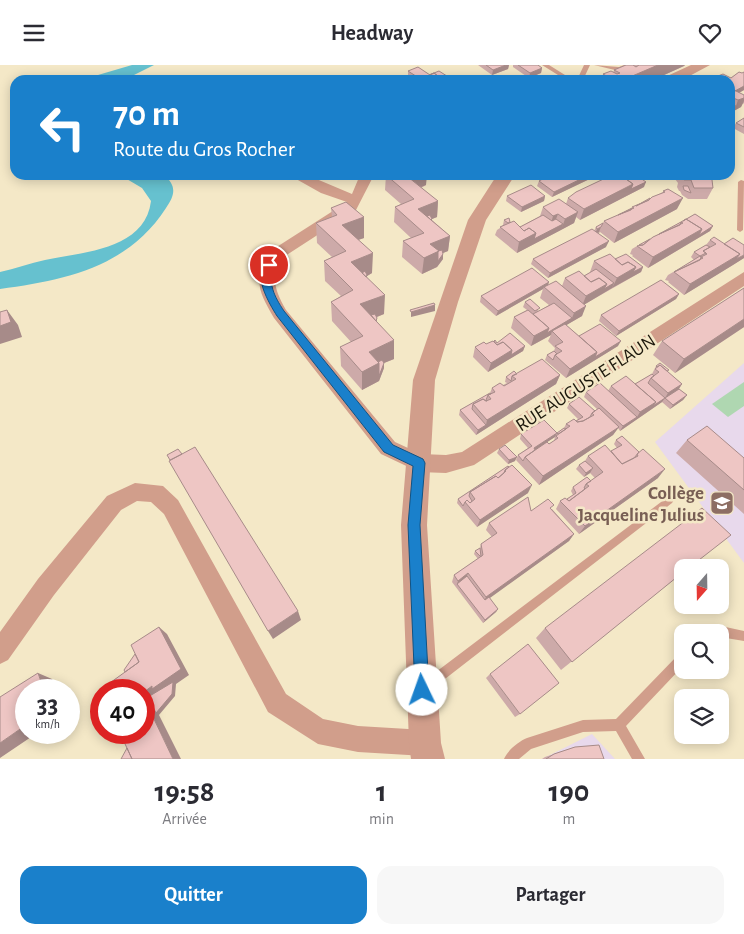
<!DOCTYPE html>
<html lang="fr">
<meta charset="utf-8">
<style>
:root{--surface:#fff;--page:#f7f7f7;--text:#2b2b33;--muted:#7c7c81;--accent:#1a80cb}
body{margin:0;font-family:"Alegreya Sans",sans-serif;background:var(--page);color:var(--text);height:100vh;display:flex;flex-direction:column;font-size:19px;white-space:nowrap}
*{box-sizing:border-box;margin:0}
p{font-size:16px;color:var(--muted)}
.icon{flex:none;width:28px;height:28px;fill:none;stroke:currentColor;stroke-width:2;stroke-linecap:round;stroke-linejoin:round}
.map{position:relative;height:694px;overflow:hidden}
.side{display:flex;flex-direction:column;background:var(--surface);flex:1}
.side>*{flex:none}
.hud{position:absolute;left:10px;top:10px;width:725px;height:105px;border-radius:15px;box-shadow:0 2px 12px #0003;background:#1a80cb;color:#fff;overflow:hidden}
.needle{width:32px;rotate:200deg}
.fabs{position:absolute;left:674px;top:494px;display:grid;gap:10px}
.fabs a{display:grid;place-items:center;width:55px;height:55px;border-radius:10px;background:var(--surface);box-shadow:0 2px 12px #0003;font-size:25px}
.speed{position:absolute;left:15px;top:614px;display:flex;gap:10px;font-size:25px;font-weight:700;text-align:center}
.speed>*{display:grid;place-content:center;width:65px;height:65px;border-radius:50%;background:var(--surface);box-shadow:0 2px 12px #0003;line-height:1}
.speed small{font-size:12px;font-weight:400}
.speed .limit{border:8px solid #d22;background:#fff;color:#111}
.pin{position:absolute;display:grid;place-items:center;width:42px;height:42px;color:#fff;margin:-21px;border:2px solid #fff;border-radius:50%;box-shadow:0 1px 5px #0007}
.me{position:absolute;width:55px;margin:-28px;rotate:357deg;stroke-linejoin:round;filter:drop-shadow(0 0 4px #0008)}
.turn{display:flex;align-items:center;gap:18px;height:105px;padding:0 20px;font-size:22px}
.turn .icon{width:65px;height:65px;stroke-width:2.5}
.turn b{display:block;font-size:35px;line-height:42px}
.eta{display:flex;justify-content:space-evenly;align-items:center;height:85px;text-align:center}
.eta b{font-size:30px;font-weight:700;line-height:35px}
.primary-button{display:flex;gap:10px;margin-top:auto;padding:10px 20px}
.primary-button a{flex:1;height:58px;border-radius:15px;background:var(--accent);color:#fff;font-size:20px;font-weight:700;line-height:58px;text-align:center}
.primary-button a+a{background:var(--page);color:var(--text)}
header{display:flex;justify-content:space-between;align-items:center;height:65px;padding:0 20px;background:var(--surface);font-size:22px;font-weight:700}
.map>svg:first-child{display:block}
.education{fill:#e8d9ec}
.green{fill:#afd7b1}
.water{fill:#66c1cf}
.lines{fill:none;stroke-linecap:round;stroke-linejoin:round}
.service{fill:#d19e8b;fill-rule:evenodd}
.minor{fill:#d19e8b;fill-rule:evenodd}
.tertiary{fill:#d19e8b;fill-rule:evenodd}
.wall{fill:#cdaaa9;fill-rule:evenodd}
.shaded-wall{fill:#a78b89}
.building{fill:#eec6c4;stroke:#a78b89}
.route{fill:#1a80cb;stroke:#115384}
.labels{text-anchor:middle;stroke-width:5;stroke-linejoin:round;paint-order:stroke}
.street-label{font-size:19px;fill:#1c180c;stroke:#f4e8c7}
.education-label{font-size:19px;font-weight:bold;fill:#785e54;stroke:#f4e8c7;text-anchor:end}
</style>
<header><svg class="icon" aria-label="menu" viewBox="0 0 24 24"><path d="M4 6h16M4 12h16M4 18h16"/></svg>Headway<svg class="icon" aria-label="heart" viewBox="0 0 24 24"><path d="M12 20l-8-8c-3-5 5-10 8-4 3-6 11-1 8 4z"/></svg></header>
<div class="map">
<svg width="744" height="694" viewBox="0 0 744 694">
<rect width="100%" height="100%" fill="#f4e8c7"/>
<path class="education" d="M744 298V498L655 377Z
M592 669 615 694H542Z"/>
<path class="green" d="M744 317V341L728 352 712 339Z"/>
<path class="water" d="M132 0H154L124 15H81Z
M120 110H164C177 121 175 130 166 143 128 202 66 215 0 224V207C15 204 30 198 45 195 83 187 145 185 151 136L142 123Z"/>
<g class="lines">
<path class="service" d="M542 0H549L573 15H566Z
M584 0H590L583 15H577Z
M594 0 619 2 624 0H632L619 6Z
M741 115 744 116 743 165 740 167 737 165 738 117Z
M669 431 672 432 674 435 672 438 432 624 428 626 424 624 422 620 424 616Z
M721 561 744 566V576L720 572V568H712L713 564Z
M682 588V602L626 661 645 694H632L616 666 583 667 531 684 519 694H504C507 686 519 676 527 673L583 655 616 654 678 590Z"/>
<path class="minor" d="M289 110H307L352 129 360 110H374L356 145 282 193C270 212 275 226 286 245L395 377 421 389 446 390 462 387 744 207V221L474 400 446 408 419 407 381 389 274 253C258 225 252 214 272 185L347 137 321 128Z
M135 418 163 421 178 435 286 629 323 654 358 661 425 665 434 669 438 678 434 687 425 691 358 687 318 679 268 647 164 449 151 437 137 436 121 445 54 530 8 595 0 599V567L38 514 107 431Z"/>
<path class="tertiary" d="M691 0H710L682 15H663L665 12Z
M497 110H515L486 155 458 237 435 315 427 460 441 678 445 694H411L409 678 401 460 413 315 468 155Z"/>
</g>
<path class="wall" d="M478 0H509L508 4 492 10Z
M513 0H538L542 3 541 8 529 13 513 2Z
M626 0H685L684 1 653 15H602L603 9 613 8 614 5Z
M408 6 450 13V15H408Z
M739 7 742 8 744 7V25L739 28 744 30V39L743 38 741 42 730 48V15H716L718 11 723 9 731 13Z
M744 53V69L733 63 736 58Z
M386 110 426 120 421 123 438 136 437 152 432 154V155L450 171 448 186 443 188V194L437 202 422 209 402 192 403 176 411 173 394 157 395 142 401 139 385 125Z
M550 110H598L552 132 537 121 539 116Z
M672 110H707L713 123 707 134H688L682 130 680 126H679L677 122 678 118Z
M644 122 580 155 576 152 574 158 517 188 495 170 497 165 500 163V162L503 160 504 155 520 162 540 151 543 142 566 139 568 133Z
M668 124 677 144 614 178 600 167 598 168 606 182 548 213 531 199 533 194 594 166 596 162 603 158 604 156 618 150 663 127Z
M507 131H545L544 136 521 147 506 136Z
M331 143 364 152V173L358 175 372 208 367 211V212L384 249 377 252V257L394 294 384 298V303L379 316 362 325 341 301 340 282 351 277 332 256 331 237 341 231 325 216 324 196 332 192 317 178 316 158 332 152Z
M695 149 713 161 710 166 648 203 632 191 633 190 630 189 632 184 637 181 639 180Z
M710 175 744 193 684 230 668 217 669 216 665 215 668 210 694 195 691 192 694 187 706 180Z
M615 194 643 202 641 207 585 239 582 251 566 260 579 271 618 281 566 313 545 295 547 290 554 286 555 283 548 276 551 270 531 281 511 263 514 252 527 245 523 242 525 237 539 246 549 240 540 233 543 224 496 251 480 237 481 231 549 217 548 220 562 221 565 213 584 211 591 207H590L594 196Z
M744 223V262L675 308 653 290 662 276Z
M679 229 676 234 616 271 599 256 601 250Z
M497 278 525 281 523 286 488 307 473 292 475 282 486 279Z
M656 301 668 307 682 319 679 324 687 330 683 335 670 344 662 337 620 366 618 363 613 370 539 420 516 395 518 390 528 383 520 374 521 369 557 368 564 363 566 359 576 356 578 354 567 343 569 339 595 346 597 344 584 332 586 327 608 326 611 321 635 319 652 309ZM555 372 554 376 549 379 547 377Z
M517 309 560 310 556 319 476 370 459 350 460 345 490 328 492 323 503 320 507 318 505 317 506 312Z
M622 371 658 413 579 469 556 444 560 436 567 434 573 430 571 426 573 422 591 416 595 413 590 408 584 412 576 404 579 400 585 396 588 391 611 386 617 383 614 379 616 375Z
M687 375 744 393V449L676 388Z
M499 384 515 396 508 399 497 388Z
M508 401 528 428 477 462 457 438 458 434Z
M552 444 574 469 569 476 489 533 498 544 496 547 483 558 452 517 454 510 478 494 474 489 475 486 480 483 481 479 492 472 486 465 489 458 531 446Z
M682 508 561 605 536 573 545 563Z
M490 609 520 649 515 652 486 613Z
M575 682 604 694H542L545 692Z"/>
<path class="shaded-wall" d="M506 0H509L508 4 492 10 493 5Z
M658 0H685L684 1 653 15H623Z
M542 3 541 8 529 13 530 8Z
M438 11 437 15H427L433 13Z
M744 21V25L731 32 733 26Z
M744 33V36L741 42 730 48V44L736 41 738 35Z
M734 75 732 78H734L730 85V78L731 76Z
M413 110H427L426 120 421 122 408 112Z
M586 110H598L552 132 554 127 585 112Z
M646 117 644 122 580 155 584 144 633 119Z
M545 131 544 136 521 147 522 142Z
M683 133 677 144 614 178 618 167Z
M438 136 437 152 432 154 431 159 422 158 418 144Z
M578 147 574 158 561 165 565 154Z
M558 149 554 159 550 162 553 151Z
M364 152V173L358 175 342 160Z
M563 159 561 165 517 188 519 177 536 168Z
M713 161 710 166 648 203 653 192 702 164Z
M601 162 599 167H600L595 169 597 164Z
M450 171 448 186 438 190 443 189V194L437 202 422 209 424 193 430 179Z
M609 176 606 182 548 213 550 208Z
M373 188 372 208 367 211V216H355L351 197Z
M740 189 733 200 684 230 690 219Z
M744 190V193L733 200 736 194Z
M636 202H643L641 207 612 223 617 213Z
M549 217 547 222H544L543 224 496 251 498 246Z
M614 218 612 223 582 241 586 231 607 219Z
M679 229 676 234 616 271 619 266Z
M385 230 384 249 364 257 360 239Z
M435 240V246L411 252V247Z
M586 241 582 251 570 258 574 248Z
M7 245 18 260 22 272 0 279V261Z
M572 253 570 258 553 268 552 266 551 270 531 281 534 271 549 263Z
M744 254V262L675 308 684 294Z
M394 275V294L384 298V303L379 316 362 325V307L369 287Z
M621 276 618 281 566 313 570 304 597 287Z
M525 281 523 286 488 307 491 298 512 285Z
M560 310 556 319 476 370 478 365 486 360 487 355Z
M682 319 676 328 665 333 668 328Z
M687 330 683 335 670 344 673 340Z
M665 333 662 337 620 366 623 361 637 352 640 347 656 337Z
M619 362 613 370 539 420 543 411Z
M557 368 555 372 532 387 534 383Z
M517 392 515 396 508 399 509 395Z
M593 403 590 408 584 412 586 408Z
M665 404 658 413 579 469 585 461Z
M532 420 528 428 477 462 480 455Z
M574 469 569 476 483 538 486 532Z
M468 508 466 514 457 519 458 516Z
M498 544 496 547 483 558 485 555Z
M298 546 301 555 273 574 268 566Z
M159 562 167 569 189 610 176 619 175 631 159 650 181 694H173L144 633V627L152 621Z
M38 608 52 614 56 625H44Z
M26 660V668H37L0 693V678Z"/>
<path class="building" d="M486 0H506L493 5Z
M518 0H538L542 3 530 8Z
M626 0H633L636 2 639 0H658L623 15H614L603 9 611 6 617 9 620 8 614 5Z
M418 2 430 10 434 8 438 11 433 13 435 14 422 15 408 6Z
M439 6 450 13 445 15H437L438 11 434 8 429 10Z
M739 7 742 8 744 7V21L735 26 730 23V15H725L718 11 723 9 731 13Z
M730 23 744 30V33L738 35 731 32 730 33Z
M730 39 736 41 730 44Z
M744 53V62L736 58Z
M730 72 734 75 731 76 734 78 730 79Z
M386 110H413L408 112 438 136 418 144 450 171 430 179 439 186 424 193 403 176 424 168 395 142 414 134Z
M550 110H582L585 112 554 127 539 116Z
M612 110H620L633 119 584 144 568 133 576 127Z
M624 110H636L646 117 631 124 633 119 622 111Z
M685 110H707L712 115 713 123H694L691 115H684L682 111H686Z
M531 120 545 131 522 142 507 131Z
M683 121H688L691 128 684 125Z
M668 124 683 133 618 167 604 156 634 143 632 142 649 135 652 132 665 127 663 126Z
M650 133 649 135 636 141Z
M559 134 578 147 565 154 558 149 553 151 543 142Z
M346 137 364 152 342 160 373 188 351 197 385 230 360 239 394 275 369 287 379 298 362 307 340 282 363 271 331 237 353 225 324 196 346 186 316 158 337 150 331 143Z
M632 143 631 145 618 150Z
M695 149 713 161 699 170 702 164 686 154 683 156Z
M430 150 432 154 431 155 427 151Z
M543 150 552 156 556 154 563 159 534 174 536 168 529 163 524 166 520 162Z
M509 153 510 157 508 158 504 155Z
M686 154 702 164 653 192 637 181 643 180 653 172 683 158 681 157Z
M514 156 524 166 529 163 536 168 519 177 500 162Z
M681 157 680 160 659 169Z
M603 158 601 162 597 164 596 162Z
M592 164 609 176 550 208 533 194Z
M714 172 740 189 690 219 674 207 703 193 701 192 707 189 703 186 716 179 710 175Z
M733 173 744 180V190L736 194 740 189 724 179Z
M650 174 643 180H639Z
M706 180 710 182 703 186 706 188 700 191 701 192 700 195 674 207 700 191 694 187Z
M442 185 443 189 438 196V186Z
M610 189 622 200 628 197 636 202 617 213 594 196Z
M626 189 643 202 633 207 636 202 628 197 622 200 615 194Z
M532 203 549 217 498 246 481 231Z
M596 204 614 218 604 224 607 219 599 213 591 217 584 211Z
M365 206 367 210 366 212 362 208Z
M579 206 591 217 599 213 607 219 586 231 565 213Z
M661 215 679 229 619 266 601 250Z
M556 216 586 241 574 248 544 222Z
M744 223V254L684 294 662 276Z
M530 234 540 243 535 246 525 237Z
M434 238 435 240 411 247 410 245Z
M554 238 572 253 547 268 549 263 533 249Z
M7 245 11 257 0 261V247Z
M528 245 549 263 534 271 514 252Z
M375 249 377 253 376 256 371 250Z
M565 259 597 287 570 304 555 290 562 286 555 281 563 277 552 266Z
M600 259 621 276 595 292 597 287 579 271Z
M510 268 525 281 511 290 512 285 503 277 497 280 494 276 495 275 497 278Z
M493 276 497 280 503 277 512 285 491 298 475 282 484 277 486 279Z
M554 286 557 289 555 290 553 295 547 290Z
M542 294 560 310 487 355 473 339 483 334 486 336 491 334 488 330 495 327 492 323 500 318 504 321 516 314 512 311Z
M382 295 384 298 379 311V298L378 297Z
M660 298 669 305 667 306 660 300 657 302 656 301Z
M660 300 682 319 668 328 651 313 659 307 655 304Z
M514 306 517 309 512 311 511 316 506 312Z
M652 309 654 311 651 313 648 318 665 333 653 341 656 337 635 319Z
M626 311 656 337 640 347 611 321Z
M600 318 637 352 623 361 586 327Z
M679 324 687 330 673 340 665 333Z
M490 328 491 329 488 330 486 335 487 336H486L483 334 473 339 472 344 486 360 478 365 460 345Z
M579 332 595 346 592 348 590 352 583 356 577 357 576 356 583 352 569 339Z
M599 343 619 362 543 411 525 392 547 377 549 379 558 373 556 371 570 361 566 359 574 354 577 357 583 356 594 350 592 348Z
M544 355 557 368 564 363 566 364 558 369 557 368 534 383 535 385 525 392 523 396 518 390 532 381 521 369Z
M707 361 744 393V425L687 375Z
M622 371 639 387 634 393 622 399 611 386 622 380 616 375Z
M505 380 517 392 509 395 499 384Z
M605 380 622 399 638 391 637 389 643 384 665 404 585 461 560 436 565 433 569 436 589 421 586 419 603 407 588 391Z
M195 382 298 546 268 566 169 396Z
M178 384 182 389 170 395 167 390Z
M585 396 593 403 586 408 579 400Z
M512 400 532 420 480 455 465 437 467 435 470 438 475 434 470 427 496 411 498 413 506 406 505 405Z
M508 401 509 402 505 405 504 408 498 413 496 411 470 427 469 431 472 436 470 438 467 435 465 437 463 441 458 434Z
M587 412 591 416 586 419 584 423 585 424 569 436 567 434 576 428 573 422Z
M528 432 531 446 548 434 554 440 550 443 574 469 486 532 468 508 458 516 454 510 483 490 481 479 497 468 489 458Z
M702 443 731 470 690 502H682V508L572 597 545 563Z
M480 483 481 492 475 486Z
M467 511 485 535 489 532 498 544 485 555 457 519Z
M159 562 181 604 152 624V621L144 627V625H101V627L100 625 139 597 131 580Z
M528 579 559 618 520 649 490 609Z
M135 589 139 597 125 607 124 605Z
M38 608 44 625H26V660L0 678V632Z
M173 617 172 629 156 648 148 632Z
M144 633 173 694H132L120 668H144Z
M599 680 604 694H546L554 689 575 682Z
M127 683 132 694H121Z"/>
<path class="route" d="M269 197 273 200C268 219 274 231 284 246L393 380 423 394 425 398 420 460 429 625 427 630 422 632 417 630 415 625 408 460 413 401 384 387 277 251C270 240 249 205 269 197Z"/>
<defs>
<g id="school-square" transform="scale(1.25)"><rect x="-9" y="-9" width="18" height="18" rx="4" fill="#8d6e63" stroke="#f4e8c7"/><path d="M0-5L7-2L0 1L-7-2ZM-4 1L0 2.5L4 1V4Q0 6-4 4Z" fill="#fff"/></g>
</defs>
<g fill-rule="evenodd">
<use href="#school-square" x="722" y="438"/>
</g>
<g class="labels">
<g class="street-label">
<text transform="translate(585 317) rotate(-33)" y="7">RUE AUGUSTE FLAUN</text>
</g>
<g class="education-label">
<text x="704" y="434">Collège<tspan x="704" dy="22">Jacqueline Julius</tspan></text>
</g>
</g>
</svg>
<div class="fabs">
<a><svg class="needle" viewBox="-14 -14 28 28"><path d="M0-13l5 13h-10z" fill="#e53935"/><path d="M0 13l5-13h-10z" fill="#7c7c81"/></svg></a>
<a><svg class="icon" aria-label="search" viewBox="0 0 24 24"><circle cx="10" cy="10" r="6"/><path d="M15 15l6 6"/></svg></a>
<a><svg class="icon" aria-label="layers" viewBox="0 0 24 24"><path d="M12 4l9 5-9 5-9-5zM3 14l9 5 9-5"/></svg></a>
</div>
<div class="speed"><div>33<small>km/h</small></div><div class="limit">40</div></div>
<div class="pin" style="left:269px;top:200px;background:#d93025"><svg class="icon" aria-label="arrive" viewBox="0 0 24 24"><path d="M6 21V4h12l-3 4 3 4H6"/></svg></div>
<svg class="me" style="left:422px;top:625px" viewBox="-20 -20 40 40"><circle r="19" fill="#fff"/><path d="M0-13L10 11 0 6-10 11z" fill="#1a80cb"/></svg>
<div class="hud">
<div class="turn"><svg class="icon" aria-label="left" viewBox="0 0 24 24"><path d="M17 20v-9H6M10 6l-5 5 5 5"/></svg><div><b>70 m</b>Route du Gros Rocher</div></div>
</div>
</div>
<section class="side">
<div class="eta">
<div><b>19:58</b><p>Arrivée</p></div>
<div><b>1</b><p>min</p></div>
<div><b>190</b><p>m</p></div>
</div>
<div class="primary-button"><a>Quitter</a><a>Partager</a></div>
</section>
